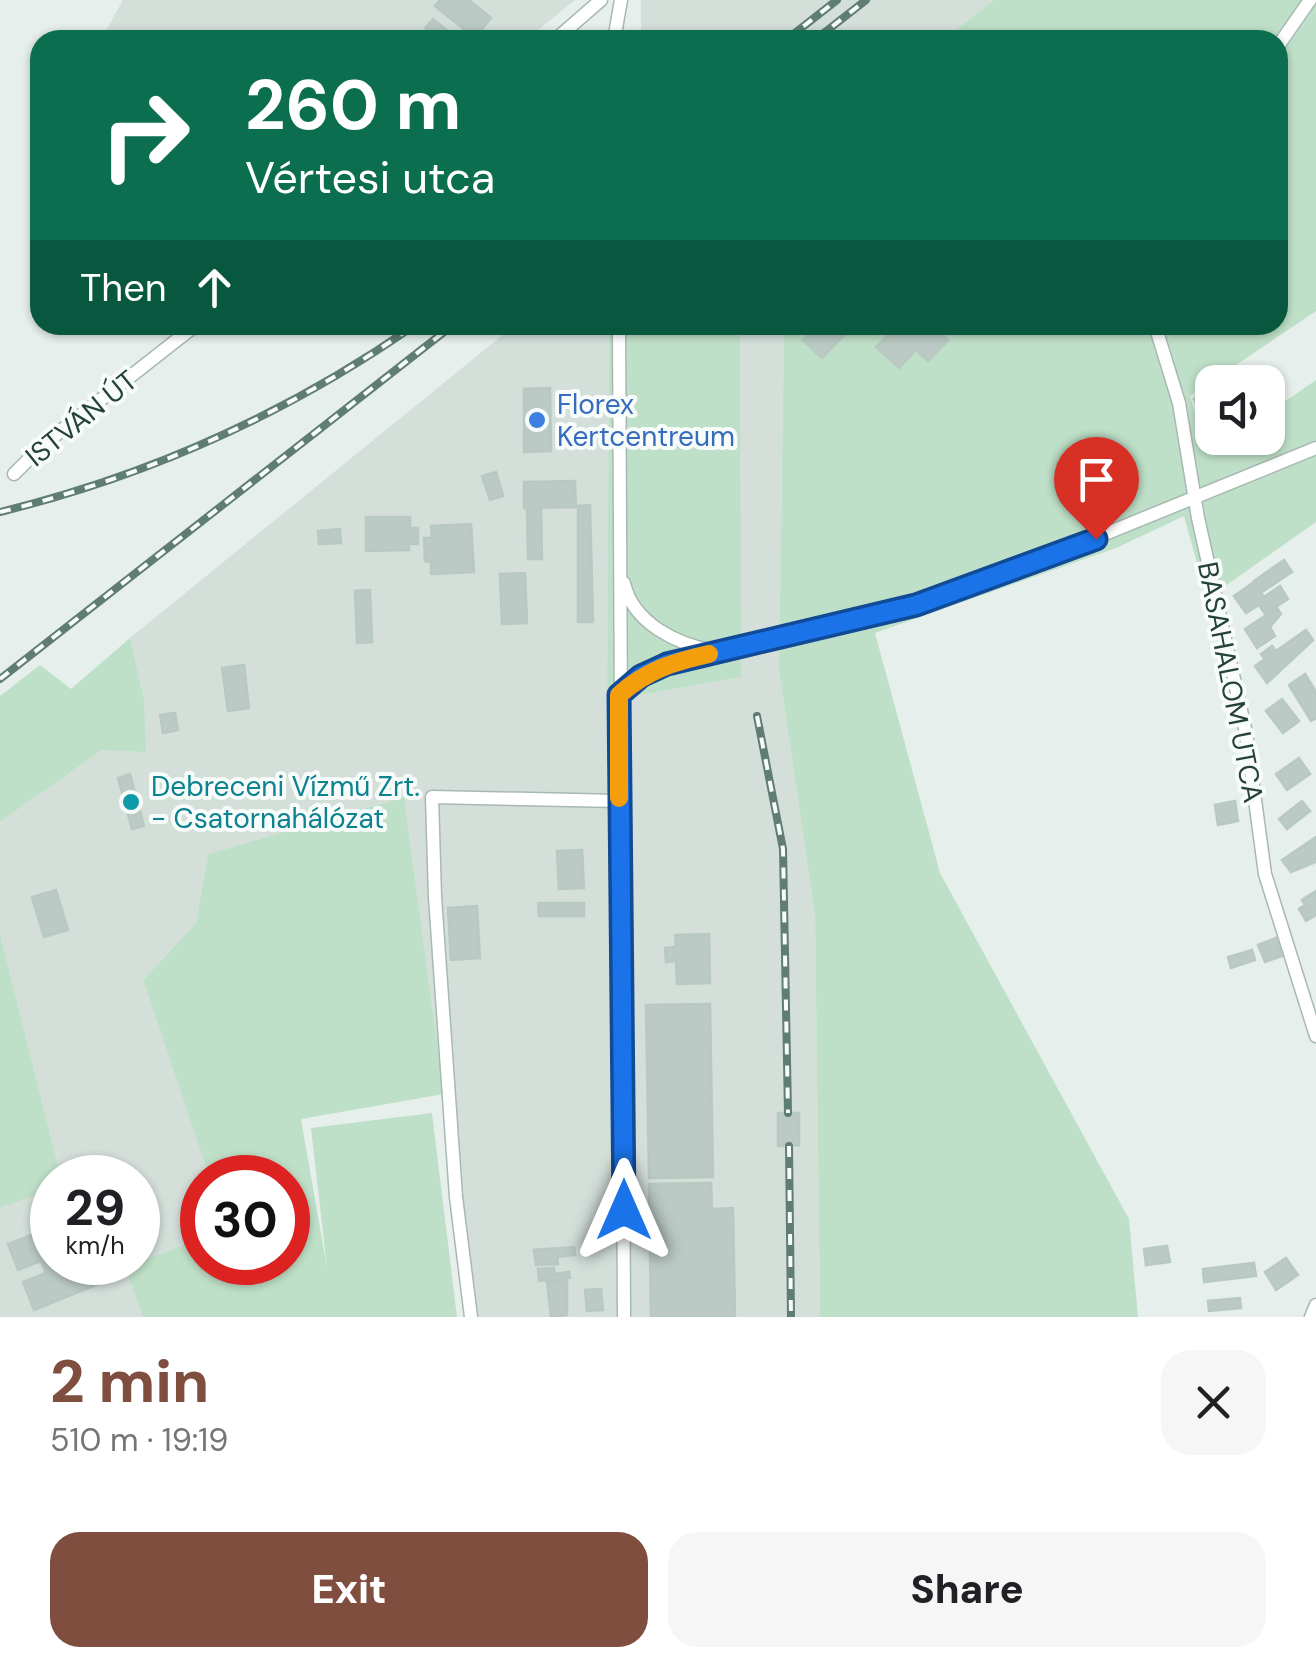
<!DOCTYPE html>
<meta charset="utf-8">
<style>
:root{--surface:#fff;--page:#f6f6f6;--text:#202124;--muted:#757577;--accent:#7f4e3f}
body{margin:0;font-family:"DM Sans",sans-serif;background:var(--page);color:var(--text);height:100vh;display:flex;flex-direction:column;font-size:38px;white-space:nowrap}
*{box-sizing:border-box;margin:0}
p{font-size:32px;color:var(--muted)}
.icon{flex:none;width:55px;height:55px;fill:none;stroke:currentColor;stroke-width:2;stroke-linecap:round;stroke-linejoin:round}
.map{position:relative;height:1317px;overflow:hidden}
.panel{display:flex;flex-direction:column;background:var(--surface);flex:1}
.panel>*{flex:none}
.top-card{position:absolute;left:30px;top:30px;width:1258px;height:305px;border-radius:30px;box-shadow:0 2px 8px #0004;background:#0b6e4f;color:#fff;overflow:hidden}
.buttons{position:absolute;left:1195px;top:365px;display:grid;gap:20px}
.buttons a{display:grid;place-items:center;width:90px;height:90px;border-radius:20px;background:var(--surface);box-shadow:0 2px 8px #0004;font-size:50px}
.speed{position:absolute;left:30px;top:1155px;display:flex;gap:20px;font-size:50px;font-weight:700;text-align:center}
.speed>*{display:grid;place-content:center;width:130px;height:130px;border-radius:50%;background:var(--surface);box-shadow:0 2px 8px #0004;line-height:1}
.speed small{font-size:25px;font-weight:400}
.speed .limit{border:15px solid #d22;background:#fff;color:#111}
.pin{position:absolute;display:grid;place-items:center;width:85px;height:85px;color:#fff;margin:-102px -42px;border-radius:50% 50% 50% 0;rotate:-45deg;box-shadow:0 0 10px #0007}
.pin .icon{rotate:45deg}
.me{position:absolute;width:110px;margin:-55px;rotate:0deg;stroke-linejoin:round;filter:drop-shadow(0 0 8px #0008)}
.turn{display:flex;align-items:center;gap:35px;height:210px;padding:0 50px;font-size:45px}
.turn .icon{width:130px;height:130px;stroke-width:2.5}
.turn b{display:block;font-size:70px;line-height:85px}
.then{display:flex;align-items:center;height:95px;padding:0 50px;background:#0003;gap:20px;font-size:38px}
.round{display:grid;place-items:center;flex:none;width:105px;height:105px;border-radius:30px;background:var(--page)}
.summary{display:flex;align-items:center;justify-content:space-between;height:170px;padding:0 50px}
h1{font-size:60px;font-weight:800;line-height:75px;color:var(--accent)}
.primary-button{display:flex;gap:20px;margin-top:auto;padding:20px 50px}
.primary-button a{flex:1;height:115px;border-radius:30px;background:var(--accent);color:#fff;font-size:40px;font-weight:800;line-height:115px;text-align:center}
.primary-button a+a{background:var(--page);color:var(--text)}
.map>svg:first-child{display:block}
.built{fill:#d4dfda}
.green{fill:#bfe0c8}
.building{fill:#bbcac4;stroke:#b8c9c2;stroke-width:2.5}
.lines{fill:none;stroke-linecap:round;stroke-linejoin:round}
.minor-casing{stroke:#a8b8b2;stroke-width:15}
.minor{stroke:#fff;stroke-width:12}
.rail-casing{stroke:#5f7d75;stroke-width:8}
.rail{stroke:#f7fbf9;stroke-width:4;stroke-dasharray:11;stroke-linecap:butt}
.route-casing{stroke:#114b97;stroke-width:25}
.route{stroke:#1a73e8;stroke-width:18}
.slow{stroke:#f59e0b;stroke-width:18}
.shop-dot{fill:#3f7fe0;stroke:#f7fbf9;stroke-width:4}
.culture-dot{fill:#0f9aa8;stroke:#f7fbf9;stroke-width:4}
.labels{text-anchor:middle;stroke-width:8;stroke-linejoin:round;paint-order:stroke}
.shop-label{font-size:28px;fill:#366cbe;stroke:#f7fbf9;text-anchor:start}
.street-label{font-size:28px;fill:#24423a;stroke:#f7fbf9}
.culture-label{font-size:28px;fill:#0d838f;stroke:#f7fbf9;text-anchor:start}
</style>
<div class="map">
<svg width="1316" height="1317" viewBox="0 0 1316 1317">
<rect width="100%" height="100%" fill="#e6efeb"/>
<path class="built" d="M123 0H575L526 40H101Z
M641 0H994L943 40H641Z
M515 325H609L607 701 740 677V325H784L779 670 815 917 820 1317H474L404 797 208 854 196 923 143 980 209 1177 202 1178V1238L138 1262V1178L61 1177 0 933V822L102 750 144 698 130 638Z
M52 1190V1262L136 1263 125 1267 143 1317H0V1208Z"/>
<path class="green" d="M994 0H1316V311L1190 396 1207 455 1232 438H1268V413L1316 380V522L1207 599 1184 516 1116 548 875 633 940 873 1129 1219 1138 1317H820L815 917 779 670 784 325H1278V40H943Z
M609 325H740L741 677 607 701Z
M130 638 144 698 146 752 102 750 0 822V696L40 665 71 689Z
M404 797 444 1094 301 1119 327 1268 311 1128 432 1113 457 1317H143L125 1267 202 1238V1262H288V1178L209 1177 143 980 196 923 208 854Z
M0 933 61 1177 52 1178V1190L0 1208Z"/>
<path class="building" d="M440 0H469L491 18 475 38 435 6Z
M433 19 459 40H441L425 28Z
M818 325H854L822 358 803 340Z
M892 325H932L948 340 928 361 916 350 899 368 876 347 895 328Z
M1212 387V417L1208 420 1194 399Z
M550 388 551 451 524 452V389Z
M496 472 503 496 490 500 482 476Z
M575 481 576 507 524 508V482Z
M590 505 593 622H578V506Z
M541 509 542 559H528L527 510Z
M366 517H410V528H418V544H409V550L366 551Z
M471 524 474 572 431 574V562L425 561 424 538H432L431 526Z
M340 529 341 543 319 544 318 531Z
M1284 560 1292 572 1262 592 1254 581Z
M525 573 527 623 502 624 500 574Z
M1254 582 1264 597 1280 586 1288 599 1265 614 1259 605 1246 613 1234 596Z
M370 590 372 642 357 643 355 591Z
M1277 608 1281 614 1270 627 1275 636 1257 648 1245 629Z
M1306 630 1313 640 1267 683 1255 666 1265 659 1261 654 1272 646 1276 651Z
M244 665 249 708 228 711 222 668Z
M1305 674 1316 692V718L1311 721 1289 685Z
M1282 699 1299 721 1283 733 1266 711Z
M175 713 178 730 163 733 160 715Z
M1299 758 1310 774 1287 790 1276 774Z
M130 774 144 826 132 829 118 778Z
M1235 801 1238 821 1218 825 1215 805Z
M1302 801 1310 811 1287 829 1279 819Z
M1316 837V862L1291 872 1282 860Z
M582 850 584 888 559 889 557 851Z
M56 890 68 930 44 937 32 897Z
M1316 891V915L1306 921 1299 909 1305 905 1302 900Z
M538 903H584V916H539Z
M477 906 480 958 451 960 448 908Z
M709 934 710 983 677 984 676 961 666 962 665 948 676 947 675 935Z
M1276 938 1282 956 1265 962 1258 945Z
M1252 950 1255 960 1231 968 1228 957Z
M710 1004 713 1177 649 1178 646 1005Z
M778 1113H799V1145L778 1146Z
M711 1183 712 1209 733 1208 735 1317H651L649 1184Z
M52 1227V1257L48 1259 52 1271 75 1262H101L108 1280 34 1310 23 1282 46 1273 41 1261 18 1270 8 1244Z
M1167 1246 1170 1262 1146 1265 1144 1249Z
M574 1247 575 1255 557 1257 558 1264 536 1265 534 1250Z
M1286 1258 1298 1275 1276 1290 1265 1272Z
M1254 1263 1256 1276 1204 1282 1203 1269Z
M554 1268 555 1274 569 1272 570 1278 539 1281 538 1269Z
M567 1280V1315L551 1317 547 1282Z
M601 1289 603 1310 587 1311 585 1290Z
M1240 1298 1241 1308 1209 1311 1208 1301Z"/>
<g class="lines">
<g class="minor-casing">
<path id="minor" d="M555 40 601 0
M614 40 621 0
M1278 46 1310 0
M619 325 624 1317
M1155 325 1179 403 1198 518 1246 733 1265 874 1316 1036
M14 474 43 445 196 325
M624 583C633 623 676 644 714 651
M619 695 641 675 667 664 783 640 997 578 1316 448
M471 1317 456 1197 435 897 432 797 619 801
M1311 1317 1316 1305"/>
</g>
<use href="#minor" class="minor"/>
<g class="rail-casing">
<path id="rail" d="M786 40 837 0
M815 40 866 0
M0 512C151 475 287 414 415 325
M0 679 453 325
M757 716 783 849 788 1113
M789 1146 791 1317"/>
</g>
<use href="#rail" class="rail"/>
</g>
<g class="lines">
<g class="route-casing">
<path id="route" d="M624 1210 619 695 641 676 667 664 916 605 1096 539"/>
</g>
<use href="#route" class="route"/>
<path class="slow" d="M619 798V695C647 670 673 662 709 654"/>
</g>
<circle class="shop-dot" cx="537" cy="420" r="10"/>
<circle class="culture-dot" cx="131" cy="802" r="10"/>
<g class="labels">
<g class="shop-label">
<text x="557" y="414">Florex<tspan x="557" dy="32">Kertcentreum</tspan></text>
</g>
<g class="street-label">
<text transform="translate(81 418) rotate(-39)" y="10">ISTVÁN ÚT</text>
<text transform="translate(1231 682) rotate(79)" y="10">BASAHALOM UTCA</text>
</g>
<g class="culture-label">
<text x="151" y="796">Debreceni Vízmű Zrt.<tspan x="151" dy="32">- Csatornahálózat</tspan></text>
</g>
</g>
</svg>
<div class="buttons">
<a><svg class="icon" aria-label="sound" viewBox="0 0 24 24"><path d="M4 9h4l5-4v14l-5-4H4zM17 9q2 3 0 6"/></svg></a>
</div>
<div class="speed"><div>29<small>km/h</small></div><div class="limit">30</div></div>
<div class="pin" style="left:1096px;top:539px;background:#d93025"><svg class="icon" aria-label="arrive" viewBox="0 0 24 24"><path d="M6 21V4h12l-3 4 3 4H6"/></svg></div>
<svg class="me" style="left:624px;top:1210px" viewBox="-20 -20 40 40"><path d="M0-17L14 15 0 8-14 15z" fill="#1a73e8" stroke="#fff" stroke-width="4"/></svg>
<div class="top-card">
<div class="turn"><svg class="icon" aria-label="right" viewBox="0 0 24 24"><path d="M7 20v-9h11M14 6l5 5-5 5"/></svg><div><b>260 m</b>Vértesi utca</div></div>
<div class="then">Then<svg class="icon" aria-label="ahead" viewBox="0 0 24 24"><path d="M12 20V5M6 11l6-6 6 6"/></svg></div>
</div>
</div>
<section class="panel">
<div class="summary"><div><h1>2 min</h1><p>510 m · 19:19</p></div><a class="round"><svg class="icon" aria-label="close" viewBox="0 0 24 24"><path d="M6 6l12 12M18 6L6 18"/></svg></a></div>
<div class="primary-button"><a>Exit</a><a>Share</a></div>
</section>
